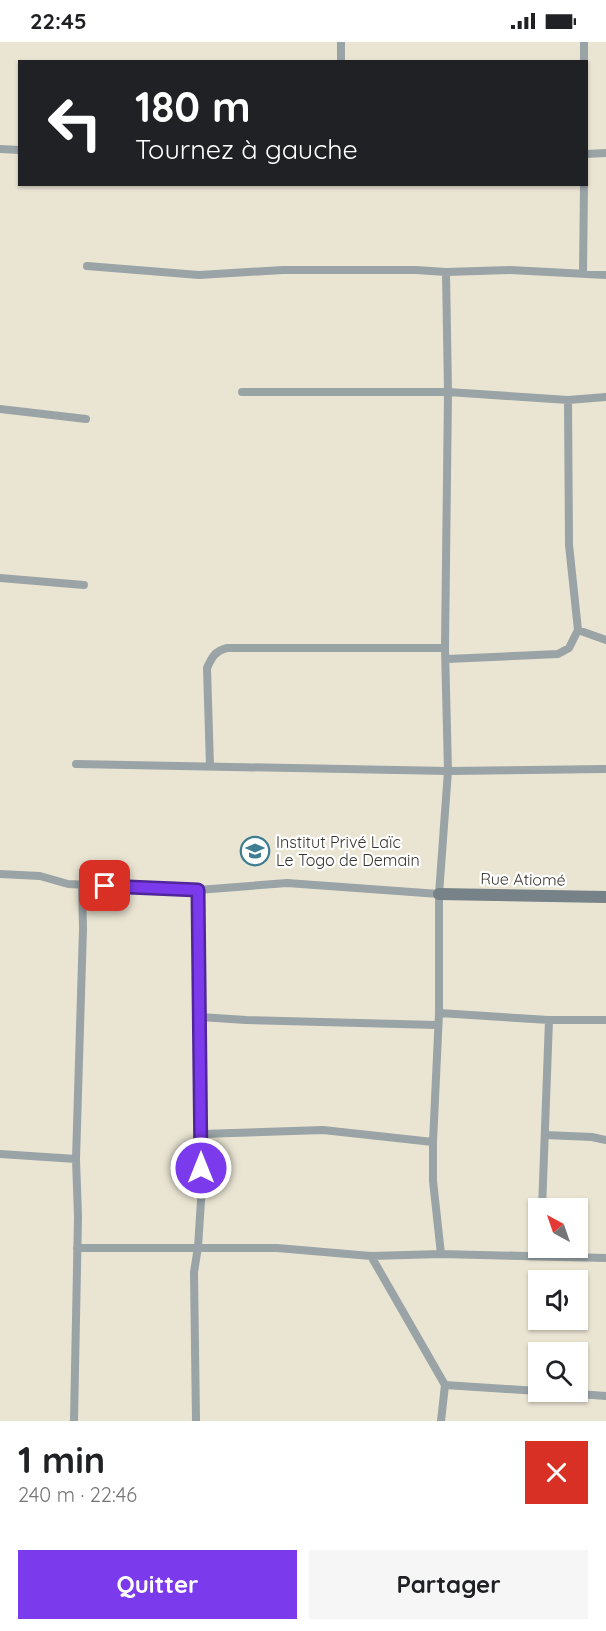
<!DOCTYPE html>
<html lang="fr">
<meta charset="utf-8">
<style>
:root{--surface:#fff;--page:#f6f6f6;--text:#202124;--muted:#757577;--accent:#7c3aed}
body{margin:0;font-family:Quicksand,sans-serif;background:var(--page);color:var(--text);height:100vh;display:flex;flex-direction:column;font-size:22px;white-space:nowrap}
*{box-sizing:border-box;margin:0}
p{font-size:20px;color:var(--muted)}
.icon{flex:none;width:33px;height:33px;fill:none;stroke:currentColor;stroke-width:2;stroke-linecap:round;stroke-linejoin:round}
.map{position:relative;height:1379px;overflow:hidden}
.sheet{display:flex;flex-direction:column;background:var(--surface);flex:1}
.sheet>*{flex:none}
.top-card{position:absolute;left:18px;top:18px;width:570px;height:126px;border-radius:0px;box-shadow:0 2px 4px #0004;background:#202124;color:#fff;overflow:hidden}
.needle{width:39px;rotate:320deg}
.controls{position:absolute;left:528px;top:1156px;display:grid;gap:12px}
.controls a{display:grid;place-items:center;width:60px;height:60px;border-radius:0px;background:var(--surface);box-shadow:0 2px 4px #0004;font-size:30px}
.pin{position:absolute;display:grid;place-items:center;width:51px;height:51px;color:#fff;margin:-26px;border-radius:12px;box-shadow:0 3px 9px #0006}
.me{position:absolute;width:66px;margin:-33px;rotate:0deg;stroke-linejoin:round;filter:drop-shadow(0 0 4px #0008)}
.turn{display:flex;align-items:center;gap:21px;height:126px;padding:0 18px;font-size:27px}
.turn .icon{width:78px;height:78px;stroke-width:2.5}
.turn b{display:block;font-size:42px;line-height:51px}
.round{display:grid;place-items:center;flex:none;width:63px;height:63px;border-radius:0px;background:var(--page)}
.overview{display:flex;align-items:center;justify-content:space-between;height:102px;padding:0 18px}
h1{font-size:36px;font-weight:800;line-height:45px}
.button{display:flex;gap:12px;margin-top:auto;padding:12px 18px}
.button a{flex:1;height:69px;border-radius:0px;background:var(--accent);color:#fff;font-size:24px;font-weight:800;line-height:69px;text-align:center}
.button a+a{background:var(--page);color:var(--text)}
.status{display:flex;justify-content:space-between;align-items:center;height:42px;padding:0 30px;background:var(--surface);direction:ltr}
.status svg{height:16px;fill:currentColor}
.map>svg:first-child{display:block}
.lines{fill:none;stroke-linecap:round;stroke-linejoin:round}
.street{stroke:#9aa3a6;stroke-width:8}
.secondary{stroke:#768287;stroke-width:12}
.route-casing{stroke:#51269a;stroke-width:15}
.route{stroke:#7c3aed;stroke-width:10}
.labels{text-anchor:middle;stroke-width:4.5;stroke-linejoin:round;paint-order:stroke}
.poi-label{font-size:16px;fill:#35332c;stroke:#fff;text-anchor:start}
.street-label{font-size:16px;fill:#35332c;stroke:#fff}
</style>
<div class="status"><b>22:45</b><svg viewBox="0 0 49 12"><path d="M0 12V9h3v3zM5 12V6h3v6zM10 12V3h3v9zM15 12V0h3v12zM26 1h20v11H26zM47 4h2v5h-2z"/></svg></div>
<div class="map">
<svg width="606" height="1379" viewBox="0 0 606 1379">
<rect width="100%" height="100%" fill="#eae5d3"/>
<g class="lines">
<path class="street" d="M341 20V0
M584 20V0
M0 107 20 108
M586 112 606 111
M87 224 199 233 283 228H416L446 230 510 228 606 233
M583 231 584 142
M242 350H448L568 358 606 355
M0 367 86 377
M0 536 84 543
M578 588 606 598
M447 617 558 612 569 606 578 588 569 503 568 358
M76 722 448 729 606 727
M210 724 207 626C212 615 215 609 227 606H445
M0 832 40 834 68 842 198 848 287 841 439 852
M439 971 549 978H606
M200 975 246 978 437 983
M201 1092 323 1088 433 1100
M545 1093 592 1095 606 1098
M0 1112 76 1117
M542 1167 549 978
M77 1206H277L371 1214 441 1212 606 1216
M441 1212 433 1139V1100L439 971V852L448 729 445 606 448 350 446 230
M371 1214 445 1343 441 1379
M445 1343 538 1349
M551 1350 606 1354
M74 1379 78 1175 76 1117 83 887 82 843
M196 1379 194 1230 198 1205 202 1143 198 848"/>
<path class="secondary" d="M439 852 606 855"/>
</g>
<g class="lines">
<g class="route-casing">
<path id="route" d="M105 844 198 848 201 1126"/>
</g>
<use href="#route" class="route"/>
</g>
<defs>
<g id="school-ring" transform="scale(1.5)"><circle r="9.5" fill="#fff" stroke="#3f7d92" stroke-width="1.5"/><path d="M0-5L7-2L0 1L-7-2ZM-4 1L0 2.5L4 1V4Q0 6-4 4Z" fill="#3f7d92"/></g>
</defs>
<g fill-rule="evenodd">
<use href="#school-ring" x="255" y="809"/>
</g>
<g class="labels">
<g class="poi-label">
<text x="276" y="806">Institut Privé Laïc<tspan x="276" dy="18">Le Togo de Demain</tspan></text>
</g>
<g class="street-label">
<text transform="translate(523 837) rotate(1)" y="6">Rue Atiomé</text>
</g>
</g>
</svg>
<div class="controls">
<a><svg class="needle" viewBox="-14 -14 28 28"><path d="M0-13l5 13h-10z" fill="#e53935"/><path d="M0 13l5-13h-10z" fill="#757577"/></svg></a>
<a><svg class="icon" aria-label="sound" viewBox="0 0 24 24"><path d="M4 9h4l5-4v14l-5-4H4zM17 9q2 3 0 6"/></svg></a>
<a><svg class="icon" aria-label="search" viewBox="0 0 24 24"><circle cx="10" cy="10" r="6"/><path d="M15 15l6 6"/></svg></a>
</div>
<div class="pin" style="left:105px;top:844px;background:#d93025"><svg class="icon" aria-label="arrive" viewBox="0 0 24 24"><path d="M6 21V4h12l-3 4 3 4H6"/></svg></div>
<svg class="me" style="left:201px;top:1126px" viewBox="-20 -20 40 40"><circle r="17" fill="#7c3aed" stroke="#fff" stroke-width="3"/><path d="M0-11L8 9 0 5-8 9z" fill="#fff"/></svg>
<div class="top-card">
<div class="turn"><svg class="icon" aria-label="left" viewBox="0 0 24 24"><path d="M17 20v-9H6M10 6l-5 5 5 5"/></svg><div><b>180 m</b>Tournez à gauche</div></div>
</div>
</div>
<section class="sheet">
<div class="overview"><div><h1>1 min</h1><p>240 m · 22:46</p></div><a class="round" style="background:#d93025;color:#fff"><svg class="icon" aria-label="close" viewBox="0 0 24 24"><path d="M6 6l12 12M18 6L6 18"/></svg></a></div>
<div class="button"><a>Quitter</a><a>Partager</a></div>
</section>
